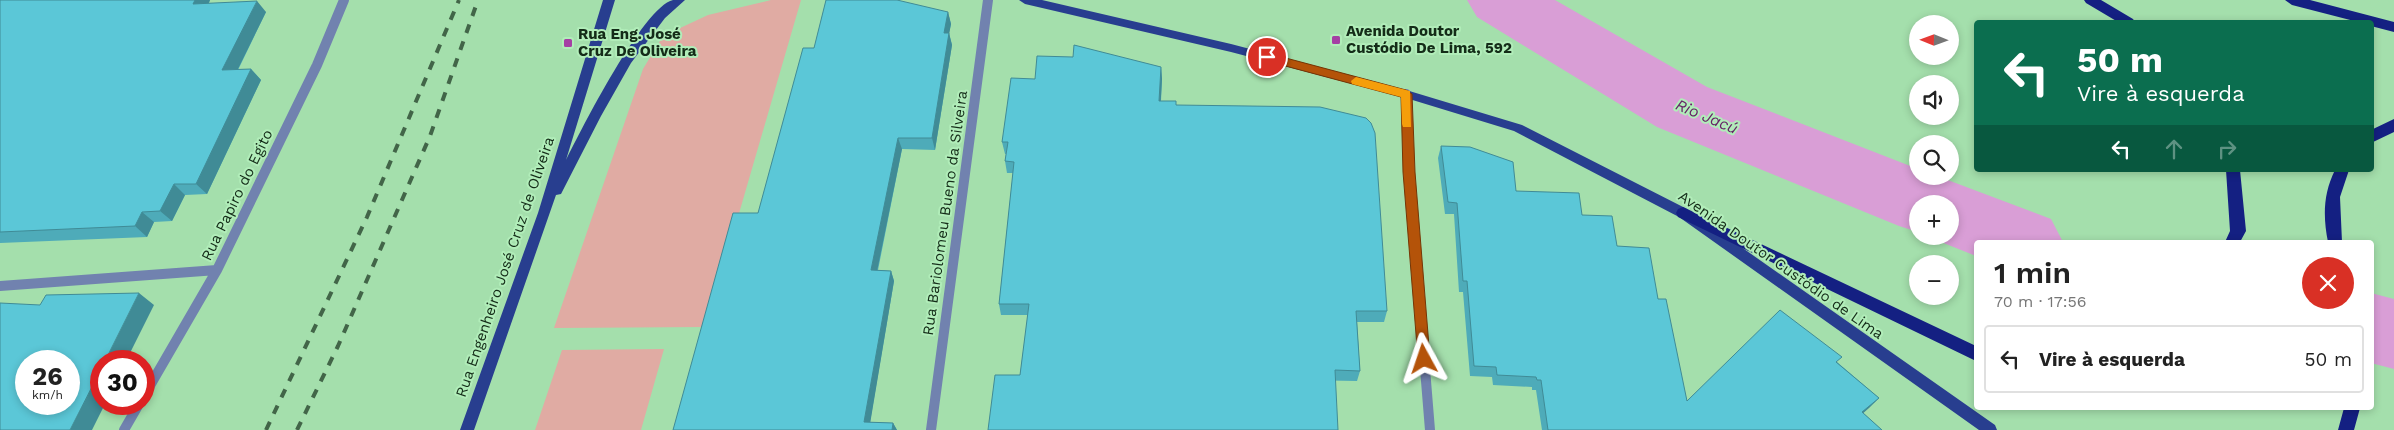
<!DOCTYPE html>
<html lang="pt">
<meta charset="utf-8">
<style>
:root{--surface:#fff;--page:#f6f6f6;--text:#222;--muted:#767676;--line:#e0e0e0}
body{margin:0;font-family:"Work Sans",sans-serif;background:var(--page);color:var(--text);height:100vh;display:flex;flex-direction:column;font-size:19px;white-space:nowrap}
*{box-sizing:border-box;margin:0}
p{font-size:16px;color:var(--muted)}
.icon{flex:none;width:28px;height:28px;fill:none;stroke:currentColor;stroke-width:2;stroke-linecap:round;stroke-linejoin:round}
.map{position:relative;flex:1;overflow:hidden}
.drawer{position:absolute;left:1974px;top:240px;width:400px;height:170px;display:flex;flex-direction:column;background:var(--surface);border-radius:5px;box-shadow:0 2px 8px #0003}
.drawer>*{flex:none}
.banner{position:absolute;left:1974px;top:20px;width:400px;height:152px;border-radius:5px;box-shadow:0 2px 8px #0003;background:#0b6e4f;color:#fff;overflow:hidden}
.needle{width:32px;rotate:271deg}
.buttons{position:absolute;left:1909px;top:15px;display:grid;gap:10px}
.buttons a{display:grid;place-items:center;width:50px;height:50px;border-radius:50%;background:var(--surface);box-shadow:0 2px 8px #0003;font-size:25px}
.speed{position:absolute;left:15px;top:350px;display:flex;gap:10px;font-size:25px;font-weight:700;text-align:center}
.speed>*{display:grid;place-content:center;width:65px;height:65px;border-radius:50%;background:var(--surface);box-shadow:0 2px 8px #0003;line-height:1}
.speed small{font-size:12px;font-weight:400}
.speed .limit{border:8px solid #d22;background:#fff;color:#111}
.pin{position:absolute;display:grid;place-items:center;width:42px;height:42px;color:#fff;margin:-21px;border:2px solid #fff;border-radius:50%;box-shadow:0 1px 5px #0007}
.me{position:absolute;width:55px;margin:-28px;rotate:355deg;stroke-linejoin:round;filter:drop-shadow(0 0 4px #0008)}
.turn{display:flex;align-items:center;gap:18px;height:105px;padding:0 20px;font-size:22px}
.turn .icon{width:65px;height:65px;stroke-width:2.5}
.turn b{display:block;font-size:35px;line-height:42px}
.lanes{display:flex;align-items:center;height:48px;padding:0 20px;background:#0003;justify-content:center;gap:25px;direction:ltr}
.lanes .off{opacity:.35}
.round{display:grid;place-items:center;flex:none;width:52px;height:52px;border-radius:26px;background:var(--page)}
.summary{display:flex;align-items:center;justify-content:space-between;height:85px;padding:0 20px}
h1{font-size:30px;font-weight:600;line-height:38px}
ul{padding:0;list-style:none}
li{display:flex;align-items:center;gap:15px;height:68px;margin:0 10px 8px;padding:0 10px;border:2px solid var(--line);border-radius:5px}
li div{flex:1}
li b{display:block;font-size:19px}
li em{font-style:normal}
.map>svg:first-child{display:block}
.green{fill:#e0aba3}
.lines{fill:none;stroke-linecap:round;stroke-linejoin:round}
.river{fill:#d99ed6;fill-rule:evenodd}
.street{stroke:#7182af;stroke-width:10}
.primary{fill:#283e8f;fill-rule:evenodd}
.highway{fill:#142082;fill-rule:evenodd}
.rail{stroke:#426548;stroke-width:4;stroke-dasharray:9 9;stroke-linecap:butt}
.wall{fill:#4eabb9}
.shaded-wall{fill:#408b96}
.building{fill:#5bc7d7;stroke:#408b96;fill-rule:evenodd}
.route{fill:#b45309;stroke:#753606}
.slow{fill:#f59e0b}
.poi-dot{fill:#a53fa4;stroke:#b1edb9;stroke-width:2}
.labels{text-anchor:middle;stroke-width:4;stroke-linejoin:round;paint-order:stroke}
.poi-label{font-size:15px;font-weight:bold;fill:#142c18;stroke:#b1edb9;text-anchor:start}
.street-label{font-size:15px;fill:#142c18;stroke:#b1edb9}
.water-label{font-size:16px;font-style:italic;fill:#626;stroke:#b1edb9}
</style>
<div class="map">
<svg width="2394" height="430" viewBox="0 0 2394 430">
<rect width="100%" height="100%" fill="#a4dfac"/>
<path class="green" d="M771 0H801L706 327 554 328 643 69 663 36 708 15Z
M664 349 641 430H535L562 350Z"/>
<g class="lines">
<path class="river" d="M1467 0H1555L1707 87 1918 169V176H1937L2051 219 2063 242H1976V256L1926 236H1950V204H1918V232L1899 226 1657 127 1477 17Z
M2371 293 2394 299V369L2371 363Z"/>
<path class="street" d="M1406 94 1409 172 1430 430
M0 286 217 270
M144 396 217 270 317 65 344 0
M124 430 139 404
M931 430 988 0"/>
<path class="primary" d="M603 0H615L566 160C581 130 643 7 673 0 676 0 681 0 685 0L665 18 631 63 601 116 561 194 556 195 474 430H460L538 213Z
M1019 0H1042L1231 44 1406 90 1522 125 1687 209 1995 425 1997 430H1979L1679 217 1514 131 1406 98 1231 52 1025 4Z"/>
<path class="highway" d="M2084 0H2101L2133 19 2135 22H2118L2086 3Z
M2285 0H2310L2394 22V32L2371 26V22H2358L2292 5Z
M2394 119V132L2371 143V130Z
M2226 170H2240L2246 231 2240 242H2225L2230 231Z
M2335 170H2349L2340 197 2342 242H2328C2323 217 2323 194 2335 170Z
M1683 207 1976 346V361L1678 217 1676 213 1678 209Z
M2344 408H2360L2354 430H2338Z"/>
<path class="rail" d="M266 430 367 217 459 0
M297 430 338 346 430 136 478 0"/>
</g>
<path class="wall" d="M0 0H210L209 3 266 12 238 70 251 69 261 80 207 194 185 195 172 221 154 222 147 237 0 243Z
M948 12 951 24 949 33 952 45 935 150 902 149 878 270 891 271 894 281 870 422 893 423 897 430H673L758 213 814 48Z
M1073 57 1161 67 1162 79 1161 101 1176 105 1387 311 1384 322H1357L1360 371 1357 381 1020 375 1028 315H1001L999 304 1013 173H1007L1005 161 1006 154H1005L1002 142 1035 79Z
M1441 146 1516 191 1582 215 1617 246 1658 299 1687 401 1837 362 1879 398 1863 413 1882 430H1542L1536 390H1532V387L1493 385 1492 377 1470 376 1463 292H1459L1454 214H1445L1438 158Z"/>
<path class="shaded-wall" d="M195 0H210L203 15 193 4Z
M257 1 266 12 232 81 222 70Z
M948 12 951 24 947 45 944 33Z
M949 33 952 45 935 150 932 138Z
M1161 67 1162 79 1160 113 1159 101Z
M251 69 261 80 207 194 196 184Z
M898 138 902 149 875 281 871 270Z
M174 184 185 195 172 221 160 211Z
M142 212 154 222 147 237 135 226Z
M891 271 894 281 869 430 864 422Z
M139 293 154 305 126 361H105Z
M101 369V404H105L92 430H70Z
M1879 398 1869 408 1853 422 1862 412Z
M893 423 897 430H892Z"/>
<path class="building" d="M0 0H195L193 4 257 1 222 70 251 69 196 184H174L160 211 142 212 135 226 0 232Z
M826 0H897L948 12 944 33H949L932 138H898L871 270 891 271 864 422 893 423 892 430H673L733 213H758L803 48H814Z
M1074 45 1161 67 1159 101H1176V105L1320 107 1366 118 1371 123 1375 133 1387 311H1356L1360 371 1335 370 1338 430H988L995 375H1020L1029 304H999L1014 162 1005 161 1008 142H1002L1011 78 1035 79 1037 56 1073 57Z
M1441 146 1470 147 1513 162 1516 191 1579 193 1582 215 1612 216 1617 246 1649 248 1658 299H1666L1687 401 1780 310 1842 357 1836 362 1879 398 1862 412 1882 430H1548L1541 380H1537L1536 377 1497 375 1496 367 1474 366 1467 281H1463L1457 203 1448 202Z
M139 293 105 361H101V369L70 430H0V303L40 305 46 295ZM26 361H69V404H26Z"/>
<path class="route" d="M1267 53 1406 90 1412 94 1415 172 1430 359 1428 362 1424 364 1418 359 1403 172 1401 97 1263 60 1261 57Z"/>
<path class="slow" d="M1356 77 1410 91 1411 127H1403L1402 124 1401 97 1352 84 1351 81Z"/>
<g class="poi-dot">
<rect x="1331" y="35" width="10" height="10" rx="2.5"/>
<rect x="563" y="38" width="10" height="10" rx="2.5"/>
</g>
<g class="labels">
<g class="poi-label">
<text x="1346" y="36">Avenida Doutor<tspan x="1346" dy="17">Custódio De Lima, 592</tspan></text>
<text x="578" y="39">Rua Eng. José<tspan x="578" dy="17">Cruz De Oliveira</tspan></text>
</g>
<g class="street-label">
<text transform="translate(237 195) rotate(-64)" y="5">Rua Papiro do Egito</text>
<text transform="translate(945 213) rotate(-82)" y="5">Rua Bariolomeu Bueno da Silveira</text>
<text transform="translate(1781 265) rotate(35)" y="5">Avenida Doutor Custódio de Lima</text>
<text transform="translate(505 267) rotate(-71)" y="5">Rua Engenheiro José Cruz de Oliveira</text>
</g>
<g class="water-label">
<text transform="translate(1707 116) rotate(23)" y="6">Rio Jacú</text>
</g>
</g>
</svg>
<div class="buttons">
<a><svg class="needle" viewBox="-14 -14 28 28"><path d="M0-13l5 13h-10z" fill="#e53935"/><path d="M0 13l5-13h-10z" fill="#767676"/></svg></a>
<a><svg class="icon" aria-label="sound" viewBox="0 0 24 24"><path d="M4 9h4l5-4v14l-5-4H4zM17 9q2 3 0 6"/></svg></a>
<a><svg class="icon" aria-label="search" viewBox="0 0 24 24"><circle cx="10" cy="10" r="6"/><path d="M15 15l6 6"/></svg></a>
<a>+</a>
<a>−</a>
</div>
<div class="speed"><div>26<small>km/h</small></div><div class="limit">30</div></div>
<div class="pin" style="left:1267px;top:57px;background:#d93025"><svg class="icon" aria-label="arrive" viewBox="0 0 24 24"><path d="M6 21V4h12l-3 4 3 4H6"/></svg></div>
<svg class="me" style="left:1424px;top:359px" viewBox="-20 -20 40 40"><path d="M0-17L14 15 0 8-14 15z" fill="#b45309" stroke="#fff" stroke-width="4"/></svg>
<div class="banner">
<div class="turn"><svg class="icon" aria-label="left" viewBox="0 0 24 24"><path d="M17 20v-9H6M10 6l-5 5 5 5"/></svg><div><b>50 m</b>Vire à esquerda</div></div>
<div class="lanes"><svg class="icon" aria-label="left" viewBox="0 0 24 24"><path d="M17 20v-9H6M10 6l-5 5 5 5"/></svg><svg class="icon off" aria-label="ahead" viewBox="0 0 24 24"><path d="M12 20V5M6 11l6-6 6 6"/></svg><svg class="icon off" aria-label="right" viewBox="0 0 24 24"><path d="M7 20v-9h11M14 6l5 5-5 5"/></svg></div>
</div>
<section class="drawer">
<div class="summary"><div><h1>1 min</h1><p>70 m · 17:56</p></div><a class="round" style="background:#d93025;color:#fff"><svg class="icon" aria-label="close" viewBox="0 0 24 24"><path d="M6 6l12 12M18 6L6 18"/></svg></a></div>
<ul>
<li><svg class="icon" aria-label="left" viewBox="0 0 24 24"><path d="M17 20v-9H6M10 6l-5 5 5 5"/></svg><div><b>Vire à esquerda</b></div><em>50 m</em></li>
</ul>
</section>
</div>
